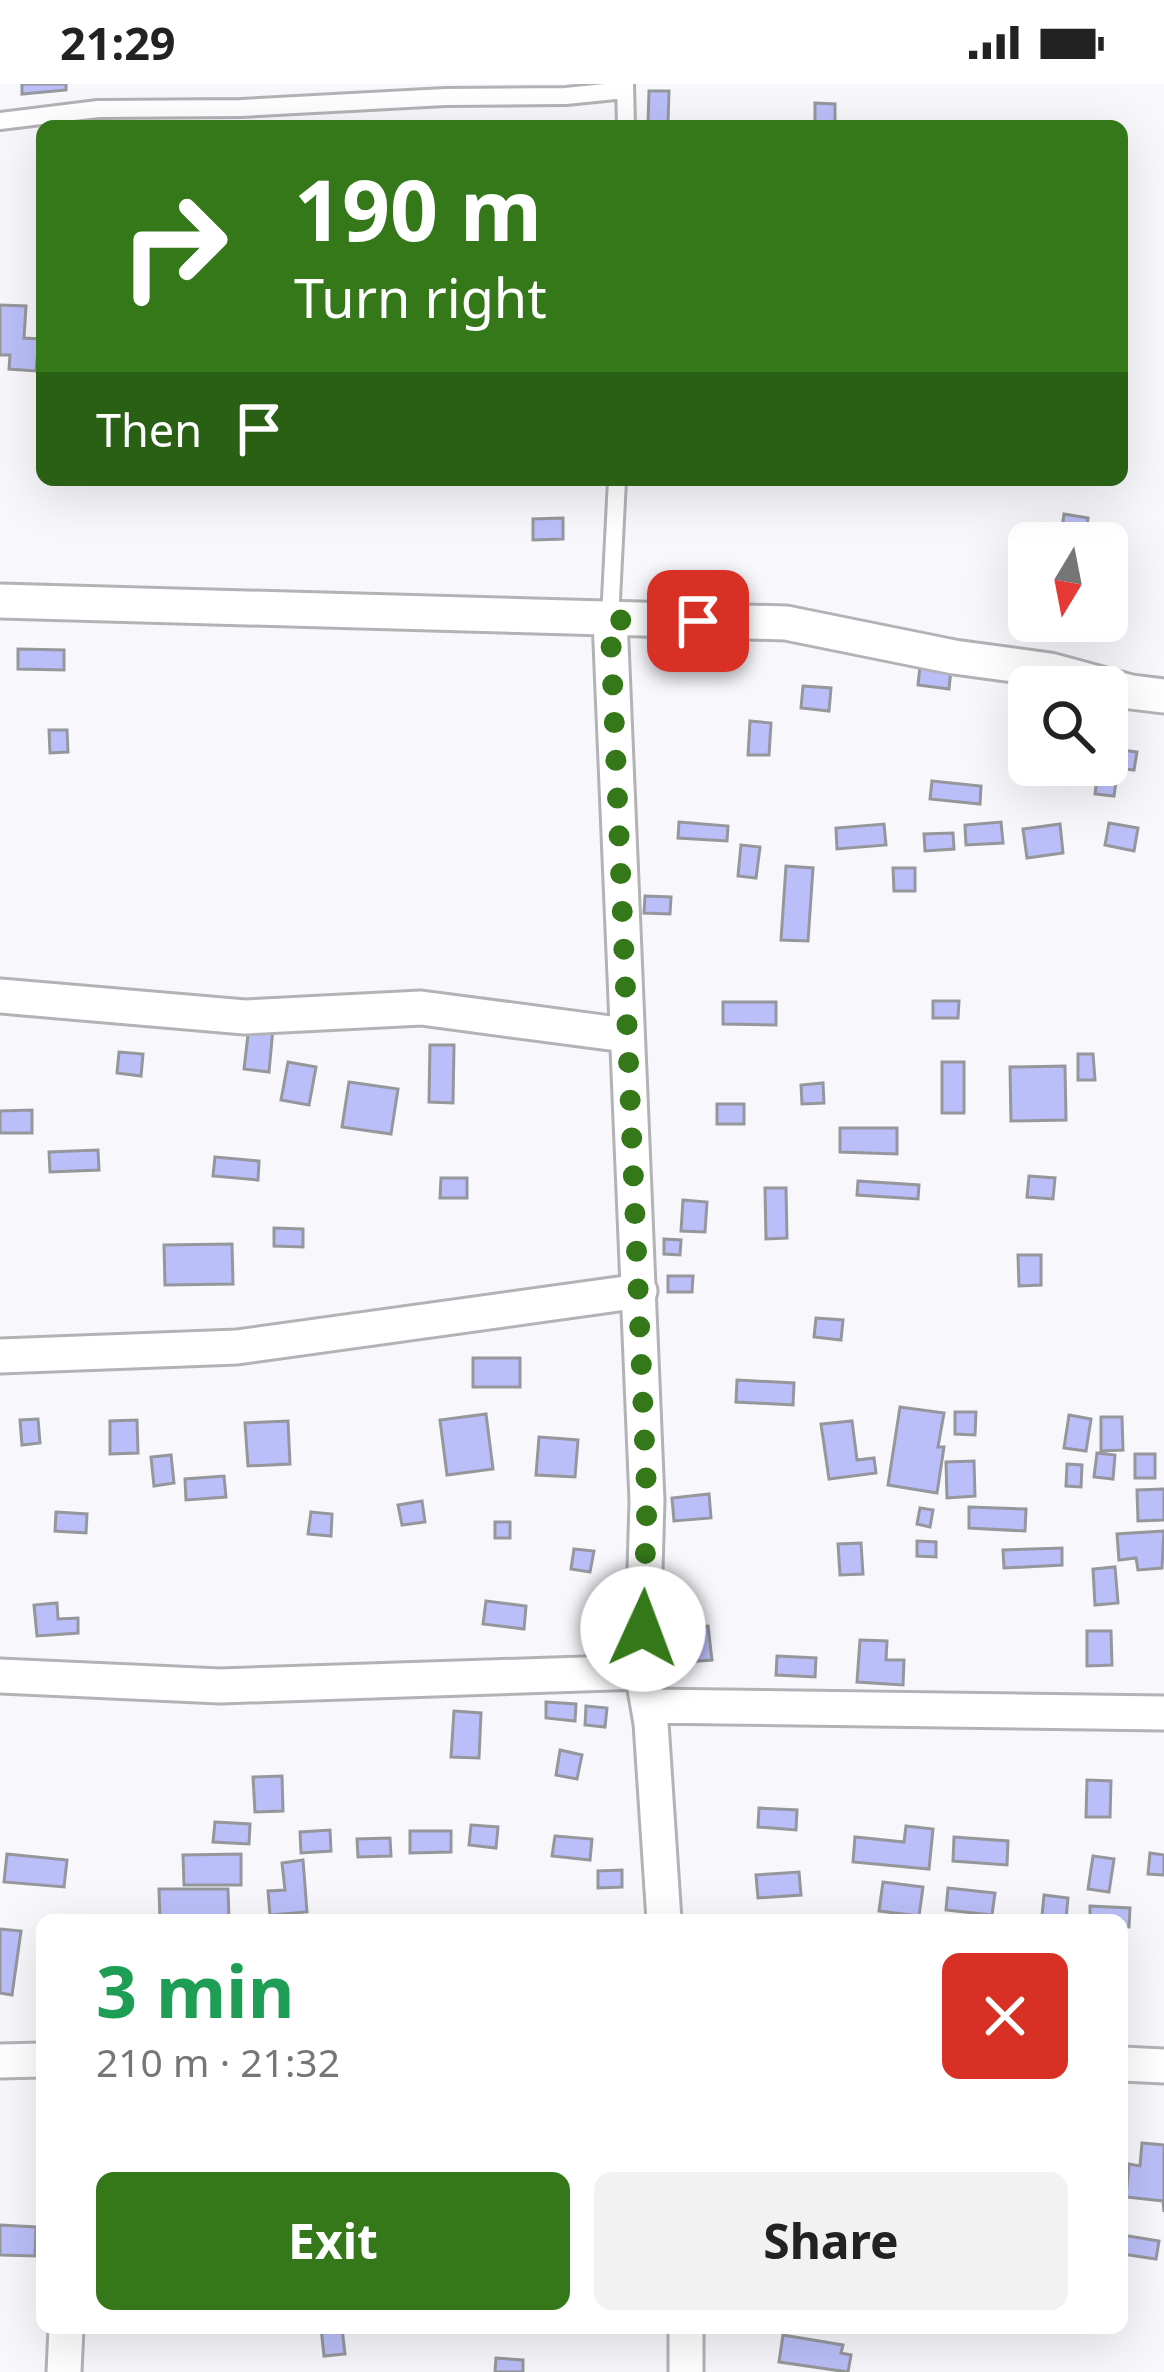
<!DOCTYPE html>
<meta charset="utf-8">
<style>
:root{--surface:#fff;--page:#f2f2f2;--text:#222;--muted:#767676;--accent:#34781a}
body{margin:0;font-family:"Noto Sans",sans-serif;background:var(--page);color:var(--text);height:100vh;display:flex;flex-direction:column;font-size:45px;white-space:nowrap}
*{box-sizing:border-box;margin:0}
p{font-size:39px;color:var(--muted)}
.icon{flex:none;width:66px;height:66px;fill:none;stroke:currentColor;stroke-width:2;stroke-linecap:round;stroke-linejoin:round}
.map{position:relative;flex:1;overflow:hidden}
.sheet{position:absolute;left:36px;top:1830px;width:1092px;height:420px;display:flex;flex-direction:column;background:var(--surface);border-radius:18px;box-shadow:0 12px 48px #0002}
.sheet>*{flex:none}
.top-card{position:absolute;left:36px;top:36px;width:1092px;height:366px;border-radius:18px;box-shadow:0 12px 48px #0002;background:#34781a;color:#fff;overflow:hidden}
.needle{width:78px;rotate:190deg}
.fabs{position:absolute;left:1008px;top:438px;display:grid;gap:24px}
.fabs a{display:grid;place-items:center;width:120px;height:120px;border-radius:18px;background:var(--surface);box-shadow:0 12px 48px #0002;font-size:60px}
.pin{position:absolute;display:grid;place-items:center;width:102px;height:102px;color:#fff;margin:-51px;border-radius:24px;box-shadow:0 6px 18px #0006}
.me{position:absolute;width:132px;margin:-66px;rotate:2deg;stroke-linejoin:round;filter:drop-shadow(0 0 9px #0008)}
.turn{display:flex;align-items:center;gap:42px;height:252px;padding:0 60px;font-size:54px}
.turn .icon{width:156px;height:156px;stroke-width:2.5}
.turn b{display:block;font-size:84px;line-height:102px}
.then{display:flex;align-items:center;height:114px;padding:0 60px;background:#0003;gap:24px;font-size:45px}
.round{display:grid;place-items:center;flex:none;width:126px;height:126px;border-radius:18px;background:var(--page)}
.overview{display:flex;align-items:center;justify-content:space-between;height:204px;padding:0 60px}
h1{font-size:72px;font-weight:700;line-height:90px;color:#1e9e55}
.action{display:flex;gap:24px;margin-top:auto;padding:24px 60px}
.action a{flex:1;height:138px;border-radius:18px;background:var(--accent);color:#fff;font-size:48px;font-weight:700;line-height:138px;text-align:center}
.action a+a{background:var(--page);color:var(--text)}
.status{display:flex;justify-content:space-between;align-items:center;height:84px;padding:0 60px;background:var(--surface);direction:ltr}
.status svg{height:33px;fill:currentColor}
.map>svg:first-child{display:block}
.building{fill:#babff9;stroke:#96979c;stroke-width:3}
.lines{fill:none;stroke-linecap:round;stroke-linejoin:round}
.service-casing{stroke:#b3b2b7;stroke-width:22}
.minor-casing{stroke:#b3b2b7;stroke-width:39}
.service{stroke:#fff;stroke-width:16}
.minor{stroke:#fff;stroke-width:33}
.route{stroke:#34781a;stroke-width:21;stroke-dasharray:0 37.8}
</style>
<div class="status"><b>21:29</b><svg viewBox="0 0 49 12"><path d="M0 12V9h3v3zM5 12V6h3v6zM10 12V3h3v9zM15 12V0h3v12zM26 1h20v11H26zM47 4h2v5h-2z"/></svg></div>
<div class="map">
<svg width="1164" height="2288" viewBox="0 0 1164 2288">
<rect width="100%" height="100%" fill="#f7f7fc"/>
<path class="building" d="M22 0H66V6L22 10Z
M649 7H669L668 40 648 39Z
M815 19 835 20V42H815Z
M0 221 26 222 24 254 42 255V276L37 275 36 287 9 285 10 271H0Z
M1064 430 1088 434 1085 459H1060Z
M563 434V455L533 456V435Z
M696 561 727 562 726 581 695 580Z
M18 565 64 566V586L18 585Z
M920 582 951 585 949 605 918 601Z
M803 602 831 604 829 627 801 624Z
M750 637 771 639 769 671H748Z
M49 646H67L68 668 50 669Z
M1107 664 1137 668 1134 686 1118 684 1114 712 1095 710 1099 681H1107Z
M932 697 981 702 980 720 930 715Z
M679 738 728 742 727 757 678 754Z
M1001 738 1003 759 966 761 965 741Z
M1109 739 1138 744 1134 767 1105 761Z
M884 740 886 761 837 765 836 744Z
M1060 740 1063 769 1027 774 1023 745Z
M953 749 954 765 925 767 924 750Z
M741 761 760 763 756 794 738 792Z
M786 782 813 784 808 857 781 856Z
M893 784H915V807H894Z
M645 812 671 813 670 830 644 829Z
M933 917H959L958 934H933Z
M723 918H776V941L723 940Z
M249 942 273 944 269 988 244 985Z
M430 961H454L453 1019 429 1018Z
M119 968 143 970 141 992 117 989Z
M1078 970H1093L1095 996H1078Z
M288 978 316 983 309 1021 281 1016Z
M942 978H964V1029H942Z
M1065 982 1066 1036 1011 1037 1010 983Z
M349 998 398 1005 391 1050 342 1043Z
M823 999 824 1019 802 1020 801 1001Z
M717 1020H744V1040H717Z
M32 1026V1049H0V1027Z
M840 1044H897V1070L840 1068Z
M98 1066 99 1086 50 1088 49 1068Z
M215 1073 259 1077 258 1096 213 1092Z
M1029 1092 1055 1094 1053 1115 1027 1113Z
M441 1094H467V1114H440Z
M858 1097 919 1101 918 1115 857 1111Z
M765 1104H786L787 1154 766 1155Z
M683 1116 707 1118 705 1148 681 1147Z
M274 1144 303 1145V1163L274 1162Z
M664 1155 681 1156 680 1171 664 1170Z
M232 1160 233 1200 165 1201 164 1161Z
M1018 1171H1041V1201L1019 1202Z
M668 1192H693L692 1208H668Z
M816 1234 843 1236 841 1256 814 1253Z
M473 1274H520V1303H473Z
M737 1296 794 1299 793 1321 736 1318Z
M900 1323 944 1329 938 1363H944L937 1409 888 1401Z
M955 1328H976L975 1351 955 1350Z
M486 1330 493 1385 447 1391 440 1336Z
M1069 1331 1091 1335 1086 1367 1064 1364Z
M1101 1333H1122L1123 1366 1101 1367Z
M38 1335 40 1359 22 1361 20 1336Z
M137 1336 138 1369 110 1370V1337Z
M288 1337 290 1380 248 1382 245 1339Z
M852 1337 857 1376 874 1374 876 1389 829 1395 821 1340Z
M539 1353 578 1356 575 1393 536 1391Z
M1097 1369 1115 1371 1113 1395 1094 1393Z
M1135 1370H1155V1394H1135Z
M171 1371 174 1399 154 1402 151 1373Z
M974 1377 975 1412 947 1414 946 1378Z
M1067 1380 1082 1381 1081 1403 1066 1402Z
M224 1392 226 1413 186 1416 185 1395Z
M1164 1405V1436L1138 1437 1137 1406Z
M709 1410 711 1434 674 1437 672 1414Z
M422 1417 425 1438 402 1441 398 1421Z
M969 1423 1026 1425 1025 1447 969 1444Z
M920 1424 933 1426 930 1443 917 1440Z
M56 1428 87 1430 86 1449 55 1447Z
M311 1428 332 1430 331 1452 308 1450Z
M495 1438H510V1454H495Z
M1164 1447 1162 1484 1138 1486 1136 1474 1119 1476 1117 1450Z
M917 1457 936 1458V1473L917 1472Z
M861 1459 863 1490 840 1491 838 1460Z
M1062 1464V1481L1004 1484 1003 1466Z
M574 1465 594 1467 590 1488 571 1485Z
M1115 1483 1118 1519 1095 1521 1093 1485Z
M486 1517 526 1522 524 1545 483 1540Z
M57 1519 58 1535 78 1534V1549L37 1552 34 1521Z
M708 1542 712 1576 686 1578 682 1544Z
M1087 1547H1111L1112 1581 1087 1582Z
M860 1556 887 1557 886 1576H904L903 1601 857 1598Z
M777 1572 816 1574 815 1593 776 1591Z
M546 1618 576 1620 575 1637 546 1634Z
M586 1622 607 1624 605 1643 585 1641Z
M454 1627 481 1629 479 1674 451 1673Z
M560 1666 582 1671 577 1695 556 1691Z
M282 1692 283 1727 255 1728 253 1693Z
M1087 1696 1111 1697 1110 1733H1086Z
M759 1724 797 1726 796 1746 758 1743Z
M215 1738 250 1740 249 1760 213 1758Z
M471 1741 498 1743 496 1764 469 1761Z
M906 1742 933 1745 929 1785 853 1778 855 1753 904 1758Z
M330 1746 331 1767 301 1769 300 1748Z
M410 1747H451V1768L410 1769Z
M555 1752 592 1755 590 1776 552 1772Z
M954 1753 1008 1757 1007 1781 953 1777Z
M390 1754 391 1772 358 1773 357 1755Z
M1150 1769 1164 1771V1791L1148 1790Z
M7 1770 67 1776 64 1803 4 1798Z
M241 1770V1801H184L183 1771Z
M1093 1772 1114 1775 1109 1808 1088 1805Z
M303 1776 307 1828 270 1831 268 1807 285 1806 282 1779Z
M622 1786V1803L598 1804V1787Z
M799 1788 801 1811 758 1814 756 1791Z
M883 1798 923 1803 919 1832 879 1827Z
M948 1804 995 1809 992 1831 946 1826Z
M159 1805H228L229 1836H160Z
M1044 1811 1068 1814 1066 1835 1042 1832Z
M1090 1822 1130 1824 1129 1843H1122V1836H1090Z
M0 1845 21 1847 12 1911 0 1909Z
M1142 2059 1164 2061V2128L1163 2117 1126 2113 1129 2080 1140 2082Z
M0 2141 36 2143 35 2172 0 2171Z
M1122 2151 1159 2157 1156 2175 1122 2170Z
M321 2244H342L345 2270 324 2272Z
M783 2251 843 2261 841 2269 851 2271 848 2288 779 2278Z
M496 2274 523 2276V2288H495Z"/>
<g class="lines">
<g class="service-casing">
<path id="service" d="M625 0 626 42
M0 37 98 25 241 24 445 13 566 12 625 6
M610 535 617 396"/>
</g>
<g class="minor-casing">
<path id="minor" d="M0 517 786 539 954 573 1050 586 1131 608 1164 612
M610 535 647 1417 642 1588 651 1639 664 1836
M0 912 245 933 421 924 625 951
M0 1272 237 1263 640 1207
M0 1592 220 1602 642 1588
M648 1622 1164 1629
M0 1977 42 1976
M1122 1980 1164 1982
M64 2288 66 2244
M686 2288V2244"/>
</g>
<use href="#service" class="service"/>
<use href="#minor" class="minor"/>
</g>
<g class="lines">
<path class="route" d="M643 1545 647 1417 610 536 698 537"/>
</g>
</svg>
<div class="fabs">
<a><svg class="needle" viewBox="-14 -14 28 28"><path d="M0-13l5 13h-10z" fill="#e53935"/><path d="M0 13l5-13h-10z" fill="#767676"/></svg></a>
<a><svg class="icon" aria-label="search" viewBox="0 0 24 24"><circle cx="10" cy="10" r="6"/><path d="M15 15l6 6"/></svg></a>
</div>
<div class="pin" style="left:698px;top:537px;background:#d93025"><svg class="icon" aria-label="arrive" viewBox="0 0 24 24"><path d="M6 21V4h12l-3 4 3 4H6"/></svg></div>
<svg class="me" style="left:643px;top:1545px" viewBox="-20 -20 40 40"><circle r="19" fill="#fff"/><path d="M0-13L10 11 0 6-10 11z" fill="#34781a"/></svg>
<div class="top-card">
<div class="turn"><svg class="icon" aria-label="right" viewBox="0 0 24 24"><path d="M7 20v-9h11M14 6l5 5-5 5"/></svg><div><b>190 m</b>Turn right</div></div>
<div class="then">Then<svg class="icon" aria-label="arrive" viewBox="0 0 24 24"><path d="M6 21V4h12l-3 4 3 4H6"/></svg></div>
</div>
<section class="sheet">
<div class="overview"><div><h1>3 min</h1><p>210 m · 21:32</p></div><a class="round" style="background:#d93025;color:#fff"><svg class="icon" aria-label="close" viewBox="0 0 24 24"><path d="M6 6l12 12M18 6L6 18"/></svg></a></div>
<div class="action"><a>Exit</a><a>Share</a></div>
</section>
</div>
